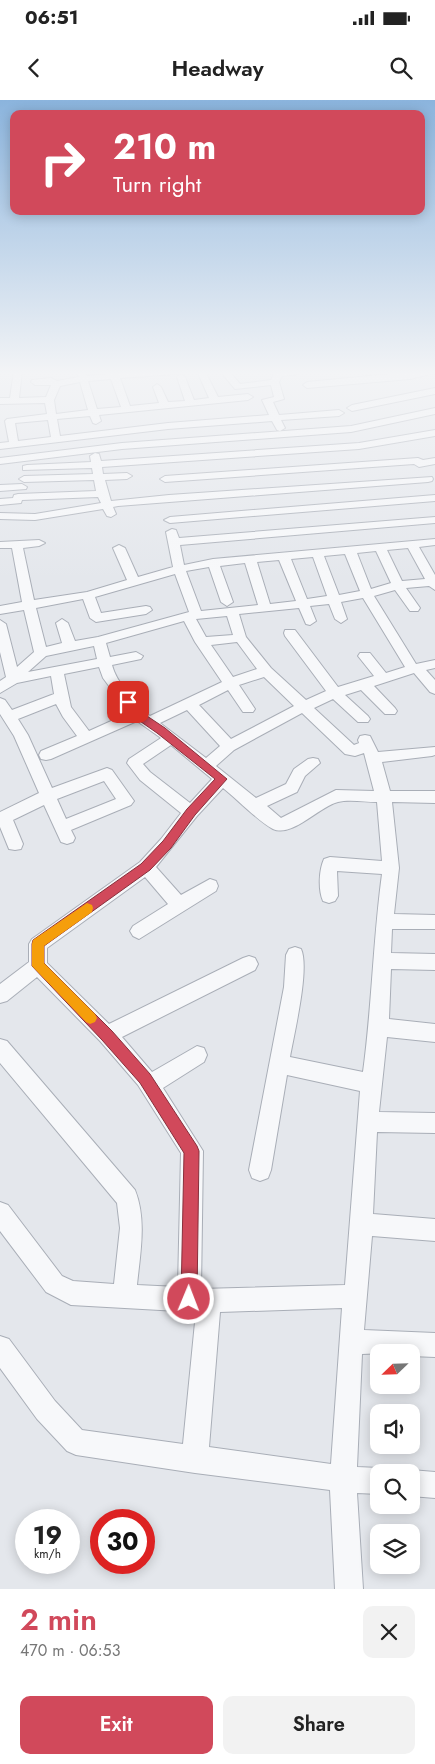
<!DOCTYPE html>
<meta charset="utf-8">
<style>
:root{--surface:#fff;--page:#f2f2f2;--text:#222;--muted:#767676;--accent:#d1495b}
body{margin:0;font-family:Jost,sans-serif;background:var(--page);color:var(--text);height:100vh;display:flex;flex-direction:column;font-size:19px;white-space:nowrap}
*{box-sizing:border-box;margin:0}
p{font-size:16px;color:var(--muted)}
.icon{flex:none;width:28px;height:28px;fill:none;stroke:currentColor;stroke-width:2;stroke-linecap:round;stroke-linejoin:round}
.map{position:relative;height:1489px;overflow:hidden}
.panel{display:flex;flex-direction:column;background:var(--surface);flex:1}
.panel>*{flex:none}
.banner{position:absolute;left:10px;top:10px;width:415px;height:105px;border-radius:10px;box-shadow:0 2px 12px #0003;background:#d1495b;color:#fff;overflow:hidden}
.needle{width:32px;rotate:247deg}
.tools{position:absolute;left:370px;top:1244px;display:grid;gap:10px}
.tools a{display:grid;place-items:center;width:50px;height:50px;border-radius:10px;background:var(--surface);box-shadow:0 2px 12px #0003;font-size:25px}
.speed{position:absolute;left:15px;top:1409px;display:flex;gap:10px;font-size:25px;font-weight:700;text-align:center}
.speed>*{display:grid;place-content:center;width:65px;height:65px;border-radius:50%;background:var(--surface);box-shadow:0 2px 12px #0003;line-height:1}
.speed small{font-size:12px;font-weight:400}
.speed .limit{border:8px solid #d22;background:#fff;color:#111}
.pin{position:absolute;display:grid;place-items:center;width:42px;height:42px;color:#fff;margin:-21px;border-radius:10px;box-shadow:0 2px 8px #0006}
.me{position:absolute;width:55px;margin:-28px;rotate:1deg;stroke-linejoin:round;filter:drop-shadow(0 0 4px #0008)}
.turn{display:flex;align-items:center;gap:18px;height:105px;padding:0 20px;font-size:22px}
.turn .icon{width:65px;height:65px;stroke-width:2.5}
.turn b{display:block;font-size:35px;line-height:42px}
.round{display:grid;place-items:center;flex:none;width:52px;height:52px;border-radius:10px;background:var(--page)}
.head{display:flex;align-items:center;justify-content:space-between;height:85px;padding:0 20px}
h1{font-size:30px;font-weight:600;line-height:38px;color:var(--accent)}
.action{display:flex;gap:10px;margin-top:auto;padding:10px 20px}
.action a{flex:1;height:58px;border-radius:10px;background:var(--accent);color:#fff;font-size:20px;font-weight:600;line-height:58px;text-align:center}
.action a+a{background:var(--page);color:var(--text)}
.status{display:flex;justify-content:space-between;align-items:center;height:35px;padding:0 25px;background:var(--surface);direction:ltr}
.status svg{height:14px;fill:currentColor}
header{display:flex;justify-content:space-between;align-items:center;height:65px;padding:0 20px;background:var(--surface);font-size:22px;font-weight:600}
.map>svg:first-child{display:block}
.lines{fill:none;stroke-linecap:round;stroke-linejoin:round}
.minor-casing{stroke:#a9aeb7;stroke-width:2}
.minor{fill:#f7f8fa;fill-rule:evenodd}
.route{fill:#d1495b;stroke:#882f3b}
.slow{fill:#f59e0b}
</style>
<div class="status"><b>06:51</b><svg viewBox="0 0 49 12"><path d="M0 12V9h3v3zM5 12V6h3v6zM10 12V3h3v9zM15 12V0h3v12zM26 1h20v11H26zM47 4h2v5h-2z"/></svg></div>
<header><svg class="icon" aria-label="back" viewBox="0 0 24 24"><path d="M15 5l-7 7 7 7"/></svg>Headway<svg class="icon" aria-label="search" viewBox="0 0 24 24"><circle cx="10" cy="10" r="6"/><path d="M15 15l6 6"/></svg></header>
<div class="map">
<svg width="435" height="1489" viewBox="0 0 435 1489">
<rect width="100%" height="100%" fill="#e4e7ec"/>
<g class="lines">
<g class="minor-casing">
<path id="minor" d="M14 271H22L19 298 46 297 51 285H35L31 282 32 280 51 278 57 281 79 277 77 271H85L87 276 110 274 109 271H117L118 273 180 271 176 274 120 278 130 306 159 303 153 287 157 284 161 287 168 302 185 301 177 277 181 274 185 277 194 300 209 298 197 271H205L218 297 248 294 253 297 248 300 99 315 101 321 96 324 93 323 90 316 57 319 60 336 168 323 269 315 262 300 274 297 271 285 235 289 220 271H229L240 284 271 280 275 272 278 271H303L299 274 282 276 279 282 284 299 273 302 279 315 339 310 344 313 339 316 281 320 285 328 280 331 277 330 272 321 168 329 0 349V343L9 342 5 321 7 319 47 314 45 303 0 304V298H10ZM111 279 121 307 97 309 88 281ZM80 282 88 310 56 314 54 300 60 286ZM48 320 51 337 18 341 15 323Z
M421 271H435V273L410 279 307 288 303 285 307 282Z
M435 288V294L352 311 347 308 352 305Z
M435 308V314L351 332 122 349 0 364V358L122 343 351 326Z
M435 330V336L359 349 102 367 103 374 127 373 132 376 127 379 105 380 111 401 169 395 432 377 433 379 432 381 428 382 118 406 113 407 116 414 111 417 107 416 103 409 35 420 0 419V413L35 414 101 403 98 397 22 400 21 403 0 405V399L13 398 14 395 18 394 96 391 94 380 24 382 19 379 24 376 93 374 92 368 23 370V366L27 365 91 362 90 356 95 353 99 354 101 361 359 343Z
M418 358 423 360 435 358V364L419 367 414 364 165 382 160 379 165 376Z
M22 384 27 387 26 389 0 391V385Z
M435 395V401L170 423 164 420 170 417Z
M435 417V423L180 445 184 465 213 459 435 439V445L419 447 435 475V490L429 486 406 488 420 508 418 511H410L395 490 374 496 416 564 435 560V568L426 570 435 580V594L430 592 414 573 374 586 395 608 397 611 395 614H385L361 590 345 595 368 616 370 619 368 622H358L333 599 314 608 354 645 359 643 358 640 360 636 365 635 370 636 378 652 435 647V655L432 656 382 662 390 691H435V703L392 702 399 768 394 814 435 815V829H392L391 853 435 854V870L391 869 389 919 435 924V942L387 937 379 1012 435 1013V1033L377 1032 373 1114 435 1119V1141L372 1136 364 1230 435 1233V1257L411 1256V1252L362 1254 357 1367 379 1368 389 1372H379V1394L357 1393 363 1489H335L330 1390 195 1373 76 1355 67 1351 37 1319 0 1268V1236L9 1239 55 1301 82 1330 183 1344 196 1212 71 1205 46 1192 0 1131V1102L8 1105 62 1176 73 1181 114 1184 120 1128 117 1103 0 963V939L7 941 135 1090C147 1120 140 1154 137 1185L178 1187 181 1053 138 985 100 941 37 877 7 901 0 903V884L29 862V844L32 839 140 762 161 739 181 713 140 680 127 663 129 659 161 638 137 621 51 659 46 660 41 659 39 655 41 651 77 636 63 617 56 604 18 619 28 635 52 688 107 668 112 670 134 701 131 705 71 730 75 738 73 742 67 744 61 742 44 705 13 720 23 744 21 749 15 750 9 749 0 727V712L39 693 14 636 0 614V598L5 600 12 610 54 594 51 576 17 583 0 593V581L6 577 0 552V520L6 524 17 567 34 552 24 510 0 514V506L22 502 12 448H0V442L39 440 45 443 39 446 23 448 34 500 87 492 127 480 113 448 119 445 125 448 138 477 173 467 166 432 172 429 176 430 179 438ZM408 448 425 479 402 481 387 450ZM376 451 391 483 371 489 357 453ZM345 454 360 491 339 495 324 456ZM313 457 327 496 307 499 291 459ZM279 460 296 501 270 504 257 462ZM245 463 258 505 201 511 186 471 209 467 221 502 227 506 233 502 220 466ZM175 474 189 512 98 537 75 541 68 523 62 519 56 523 62 543 46 547 36 508 83 499 90 518 96 522 146 514 152 510 150 507 146 506 101 513 95 497ZM363 498 405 567 386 573 370 553H360L358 556 374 576 338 587 295 530H285L284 533 285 536 326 591 306 600 271 568 246 537 239 514 299 508 306 524 310 525 316 521 310 506 329 504 335 519 341 523 347 519 341 502ZM227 516 233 535 206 537 196 519ZM184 521 195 542 222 582 150 616C136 607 116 581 112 565L141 559 143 556 136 552 110 557 106 543ZM237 542 257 569 233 577 211 545ZM94 546 97 559 28 572 46 556ZM99 567 103 578 129 613 89 631 71 607 64 574ZM264 577 294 606 231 639 199 605 228 590 243 612H253L255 609 239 585ZM187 610 220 646 206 658 160 623ZM302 613 345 654 355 656 364 653 374 691 336 690 281 718 267 706 297 692 305 676 320 663 318 659 313 658 308 659 294 669 286 684 256 698 216 666 234 650ZM171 645 212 679 190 703 150 672 143 664ZM104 681 116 699 66 719 57 699ZM223 688C237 699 258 721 273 729 292 738 320 706 338 702 349 699 365 702 377 702L382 761 330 757 324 759C319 770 318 790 323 801L329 803 335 801 338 796 337 771 382 774C373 840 372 907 363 972L290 957C294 934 310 868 301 849L295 847 289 849 286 855 284 887 249 1070 252 1078 260 1081 268 1078 271 1070 287 975 360 991 345 1185 201 1189 203 1051 163 988 204 962 207 955 204 948 197 946 152 972 122 937 255 870 258 864 255 858 249 856 243 858 109 924 47 863V848L145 777 168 804 133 826 130 831 133 836 139 839 216 791 218 786 216 781 210 779 181 795 156 767 197 716ZM342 1208 331 1364 209 1347 220 1212Z
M411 1370 435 1372V1398L411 1396V1372H404Z"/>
</g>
<use href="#minor" class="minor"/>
</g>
<linearGradient id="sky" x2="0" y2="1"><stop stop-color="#8bb4dd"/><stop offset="0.57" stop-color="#f3f4f6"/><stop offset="1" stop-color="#f3f4f6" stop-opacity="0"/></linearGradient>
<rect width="435" height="479" fill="url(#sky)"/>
<path class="route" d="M128 598 131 599 141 612 165 628 227 679 195 715 171 748 150 770 44 846V863L112 931 150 974 197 1046 199 1051 197 1199 195 1205 189 1207 183 1205 181 1199 184 1053 140 983 102 940 32 866V844L33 840 141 764 163 741 187 709 215 679 157 633 134 617 123 602Z"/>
<path class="slow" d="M87 803 92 805 93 808 92 812 44 846V863L95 914 97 918 95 922 90 924 86 922 32 866V844L33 840Z"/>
</svg>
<div class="tools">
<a><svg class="needle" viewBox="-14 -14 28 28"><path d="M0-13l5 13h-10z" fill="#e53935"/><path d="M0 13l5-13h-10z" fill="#767676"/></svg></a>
<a><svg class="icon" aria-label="sound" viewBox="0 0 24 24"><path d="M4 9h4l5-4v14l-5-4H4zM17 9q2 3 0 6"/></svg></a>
<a><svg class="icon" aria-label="search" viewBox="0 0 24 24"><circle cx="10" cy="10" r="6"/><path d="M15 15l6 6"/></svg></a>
<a><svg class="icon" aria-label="layers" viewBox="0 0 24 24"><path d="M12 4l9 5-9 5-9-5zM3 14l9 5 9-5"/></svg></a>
</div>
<div class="speed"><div>19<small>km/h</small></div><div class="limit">30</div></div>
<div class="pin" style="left:128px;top:602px;background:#d93025"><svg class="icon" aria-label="arrive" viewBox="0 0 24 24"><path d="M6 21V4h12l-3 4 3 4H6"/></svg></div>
<svg class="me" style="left:189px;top:1199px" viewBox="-20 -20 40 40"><circle r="17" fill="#d1495b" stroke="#fff" stroke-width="3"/><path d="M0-11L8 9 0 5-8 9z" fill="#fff"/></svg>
<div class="banner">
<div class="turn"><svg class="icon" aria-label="right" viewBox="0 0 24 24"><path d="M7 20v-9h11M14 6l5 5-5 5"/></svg><div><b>210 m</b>Turn right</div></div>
</div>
</div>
<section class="panel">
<div class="head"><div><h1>2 min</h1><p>470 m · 06:53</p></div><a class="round"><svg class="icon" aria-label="close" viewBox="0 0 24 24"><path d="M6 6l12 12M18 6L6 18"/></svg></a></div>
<div class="action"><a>Exit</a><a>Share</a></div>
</section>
